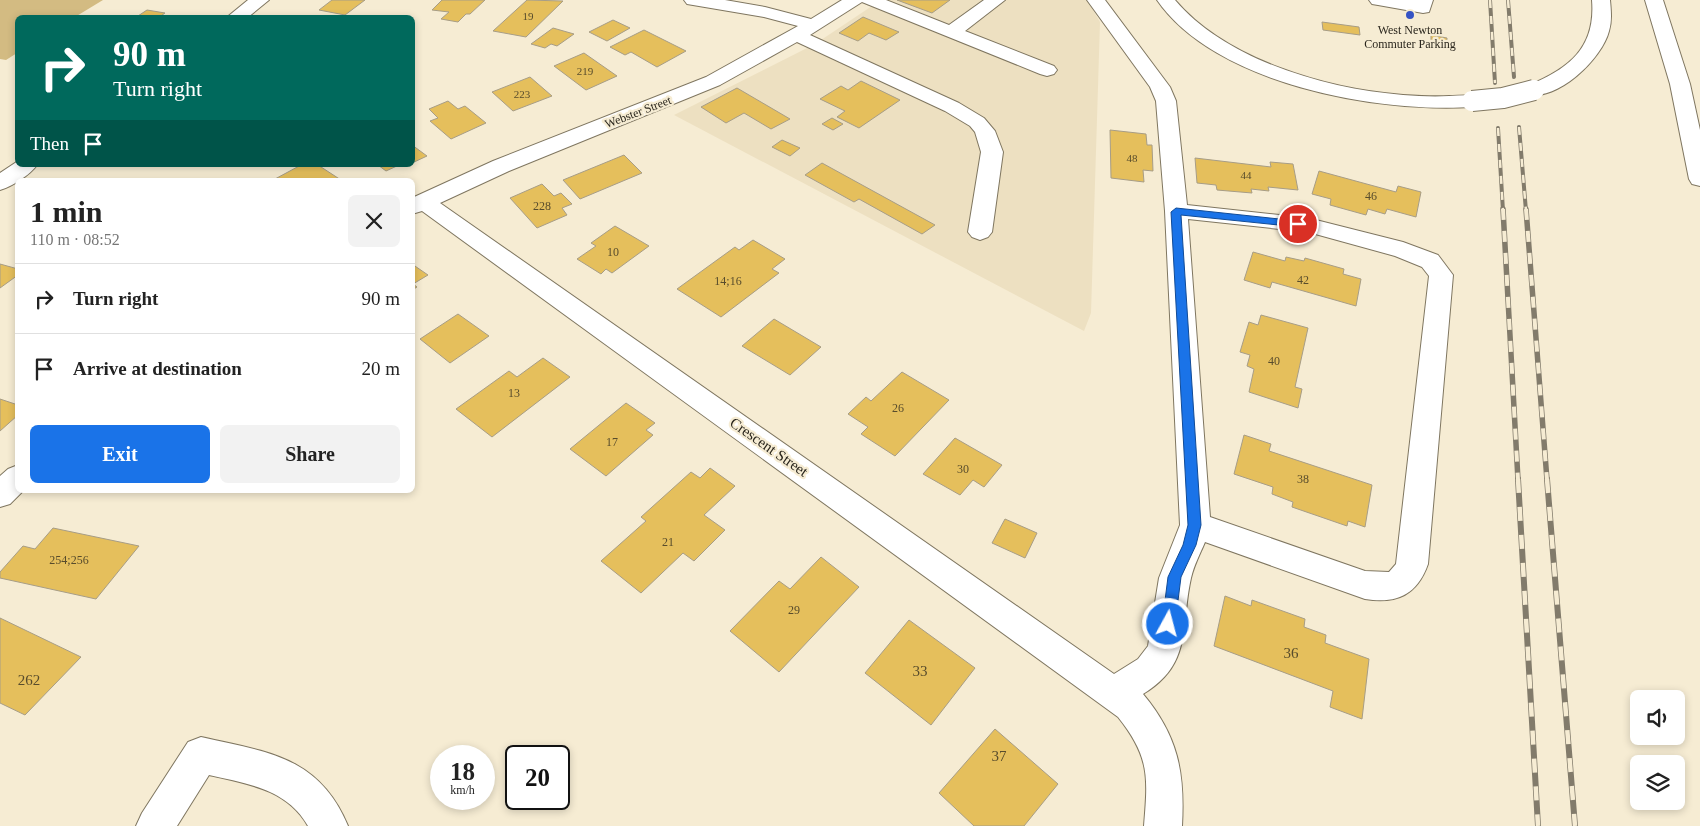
<!DOCTYPE html>
<meta charset="utf-8">
<style>
:root{--surface:#fff;--page:#f2f2f2;--text:#222;--muted:#767676;--line:#e0e0e0;--accent:#1a73e8}
body{margin:0;font-family:Georgia,serif;background:var(--page);color:var(--text);height:100vh;display:flex;flex-direction:column;font-size:19px;white-space:nowrap}
*{box-sizing:border-box;margin:0}
p{font-size:16px;color:var(--muted)}
.icon{flex:none;width:28px;height:28px;fill:none;stroke:currentColor;stroke-width:2;stroke-linecap:round;stroke-linejoin:round}
.map{position:relative;flex:1;overflow:hidden}
.sheet{position:absolute;left:15px;top:178px;width:400px;height:315px;display:flex;flex-direction:column;background:var(--surface);border-radius:8px;box-shadow:0 2px 8px #0003}
.sheet>*{flex:none}
.guide{position:absolute;left:15px;top:15px;width:400px;height:152px;border-radius:8px;box-shadow:0 2px 8px #0003;background:#00695c;color:#fff;overflow:hidden}
.tools{position:absolute;left:1630px;top:690px;display:grid;gap:10px}
.tools a{display:grid;place-items:center;width:55px;height:55px;border-radius:8px;background:var(--surface);box-shadow:0 2px 8px #0003;font-size:25px}
.speed{position:absolute;left:430px;top:745px;display:flex;gap:10px;font-size:25px;font-weight:700;text-align:center}
.speed>*{display:grid;place-content:center;width:65px;height:65px;border-radius:50%;background:var(--surface);box-shadow:0 2px 8px #0003;line-height:1}
.speed small{font-size:12px;font-weight:400}
.speed .limit{border:2px solid #111;border-radius:8px;background:#fff;color:#111}
.pin{position:absolute;display:grid;place-items:center;width:42px;height:42px;color:#fff;margin:-21px;border:2px solid #fff;border-radius:50%;box-shadow:0 1px 5px #0007}
.me{position:absolute;width:55px;margin:-28px;rotate:7deg;stroke-linejoin:round;filter:drop-shadow(0 0 4px #0008)}
.turn{display:flex;align-items:center;gap:18px;height:105px;padding:0 15px;font-size:22px}
.turn .icon{width:65px;height:65px;stroke-width:2.5}
.turn b{display:block;font-size:35px;line-height:42px}
.then{display:flex;align-items:center;height:48px;padding:0 15px;background:#0003;gap:10px;font-size:19px}
.round{display:grid;place-items:center;flex:none;width:52px;height:52px;border-radius:8px;background:var(--page)}
.summary{display:flex;align-items:center;justify-content:space-between;height:85px;padding:0 15px}
h1{font-size:30px;font-weight:600;line-height:38px}
.button{display:flex;gap:10px;margin-top:auto;padding:10px 15px}
.button a{flex:1;height:58px;border-radius:8px;background:var(--accent);color:#fff;font-size:20px;font-weight:600;line-height:58px;text-align:center}
.button a+a{background:var(--page);color:var(--text)}
ul{padding:0;list-style:none}
li{display:flex;align-items:center;gap:15px;height:70px;padding:0 15px;border-top:1px solid var(--line)}
li div{flex:1}
li b{display:block;font-size:19px}
li em{font-style:normal}
.map>svg:first-child{display:block}
.built{fill:#ede0c1}
.green{fill:#d3bb82}
.building{fill:#e5bf5c;stroke:#a79d86}
.lines{fill:none;stroke-linecap:round;stroke-linejoin:round}
.minor-casing{stroke:#7f7660;stroke-width:2}
.highway-casing{stroke:#7f7660;stroke-width:2}
.minor{fill:#fff;fill-rule:evenodd}
.highway{fill:#fff;fill-rule:evenodd}
.rail-far2-casing{stroke:#827b6b;stroke-width:4}
.rail-far1-casing{stroke:#827b6b;stroke-width:5.5}
.rail-casing{stroke:#827b6b;stroke-width:6}
.rail-far2{stroke:#f6ecd3;stroke-width:2.5;stroke-dasharray:8;stroke-linecap:butt}
.rail-far1{stroke:#f6ecd3;stroke-width:4;stroke-dasharray:11;stroke-linecap:butt}
.rail{stroke:#f6ecd3;stroke-width:4.5;stroke-dasharray:14;stroke-linecap:butt}
.highway-bridge-casing{stroke:#7f7660;stroke-width:22;stroke-linecap:butt}
.highway-bridge{stroke:#fff;stroke-width:20}
.route{fill:#1a73e8;stroke:#114b97}
.poi-dot{fill:#3553c4;stroke:#f6ecd3;stroke-width:2}
.labels{text-anchor:middle;stroke-width:4.5;stroke-linejoin:round;paint-order:stroke}
.far-number-label{font-size:11px;fill:#584c2c}
.far-poi-label{font-size:12px;fill:#29251c;stroke:#f6ecd3}
.far-street-label{font-size:12px;fill:#29251c;stroke:#f6ecd3}
.number-label{font-size:12px;fill:#584c2c}
.street-label{font-size:15px;fill:#29251c;stroke:#f6ecd3}
.near-number-label{font-size:15px;fill:#584c2c}
</style>
<div class="map">
<svg width="1700" height="826" viewBox="0 0 1700 826">
<rect width="100%" height="100%" fill="#f6ecd3"/>
<path class="built" d="M881 0H1087L1100 22 1091 313 1084 331 674 115 815 44Z"/>
<path class="green" d="M0 0H103L75 17 18 18 17 53 6 60 0 59Z"/>
<path class="building" d="M332 0H365L345 15 319 10Z
M442 0H485L470 14H466L458 22 441 19 449 12 432 10Z
M527 0 563 1 526 37 493 31Z
M897 0H950L932 13Z
M147 10 165 13 158 18H135Z
M863 17 899 32 886 40 869 33 858 41 839 33Z
M613 20 630 28 607 41 589 32Z
M1322 22 1359 27 1360 35 1323 30Z
M553 28 574 34 557 46 551 44 545 48 531 44Z
M644 30 686 51 657 67 631 52 625 55 610 47Z
M1431 35 1447 38V46L1431 43Z
M584 53 617 76 586 90 554 66Z
M530 77 552 96 513 111 492 92Z
M861 81 900 100 859 128 837 117 845 111 820 99 841 86 848 90Z
M737 88 790 119 771 129 744 113 726 123 701 107Z
M448 101 458 109 465 106 486 123 451 139 430 121 438 118 429 109Z
M832 118 843 124 833 130 822 124Z
M1110 130 1146 134 1147 145H1152L1153 171 1143 170 1144 182 1111 178Z
M782 140 800 148 790 156 772 147Z
M412 145 427 156 412 163Z
M624 155 642 173 580 199 563 180Z
M1195 158 1271 167 1270 162 1293 164 1298 190 1268 187 1269 191 1251 189 1252 193 1217 190 1216 185 1197 183Z
M822 163 935 225 922 234 859 199 854 202 805 175Z
M301 165H318L341 180 275 179Z
M378 165H399L386 171Z
M1319 171 1396 192 1398 186 1421 192 1416 217 1387 209 1385 214 1368 209 1366 215 1330 205 1331 199 1312 194Z
M542 184 554 196 561 193 572 204 562 208 567 215 537 228 510 198Z
M615 226 649 246 612 273 606 269 601 274 577 259 596 246 591 243Z
M753 240 785 259 772 269 779 273 721 317 677 289 735 247 739 250Z
M1253 252 1285 261 1286 257 1304 261 1305 258 1344 269 1343 274 1361 279 1356 306 1272 282 1270 288 1244 280Z
M0 264 18 269V275L0 288Z
M412 264 428 275 413 284 417 287 412 290Z
M458 314 489 336 450 363 420 339Z
M1261 315 1308 328 1295 387 1302 389 1298 408 1249 392 1254 369 1247 366 1250 355 1240 352 1249 322 1258 325Z
M774 319 821 347 790 375 742 346Z
M543 358 570 377 492 437 456 409 509 371 517 377Z
M902 372 949 400 895 456 861 434 868 427 848 414 866 397 871 401Z
M0 399 18 405V415L0 431Z
M626 403 655 423 646 430 653 435 606 476 570 449Z
M1244 435 1271 444 1269 451 1372 485 1365 527 1348 521 1347 526 1292 507 1293 502 1272 494 1273 487 1234 474Z
M955 438 1002 465 984 487 973 480 960 495 923 474Z
M710 468 735 486 704 515 725 530 694 561 683 553 641 593 601 561 646 521 641 517 691 472 700 478Z
M1005 519 1037 533 1025 558 992 543Z
M53 528 139 546 96 599 0 578V572L23 546 35 549Z
M821 557 859 587 779 672 730 631 779 581 790 589Z
M1225 596 1251 606 1252 600 1305 619 1304 627 1326 635 1325 643 1369 659 1362 719 1330 707 1333 691 1214 646Z
M0 618 81 657 25 715 0 703Z
M909 620 975 668 931 725 865 673Z
M995 729 1058 784 1024 826H974L939 793Z"/>
<g class="lines">
<g class="minor-casing">
<path id="minor" d="M248 0H269L247 18H226Z
M684 0H725L765 7 811 19 842 0H886L949 25 984 0H1005L965 31 1054 66 1057 70 1054 74 1047 76 1040 74 862 2 810 35 959 103 984 118 995 131 1003 152 992 232 988 237 980 240 972 237 968 232 981 152 975 132 970 126 945 111 797 42 720 85 509 171 440 203 1114 674 1138 659 1148 646 1159 578 1180 525 1165 211 1156 101 1150 87 1087 0H1105L1170 87 1176 101 1187 205 1308 218 1403 242 1438 255 1453 275 1428 564C1417 595 1397 604 1365 599L1205 542C1200 554 1194 565 1191 578 1180 626 1193 664 1143 694 1178 736 1185 772 1182 826H1144C1148 777 1150 757 1118 717L422 211 412 214V198L493 161 706 77 798 26 764 17 693 5 687 4ZM1188 219 1308 232 1395 256 1422 267 1429 276 1396 564 1389 572 1365 571 1210 517Z
M1369 0H1433L1429 12 1423 13 1378 5 1372 4Z
M18 161V165H37C30 175 11 187 0 190V173Z
M18 465V490H24L10 504 0 507V476L8 469Z
M201 737C267 752 319 756 348 826H308C287 789 248 784 209 775L177 826H136L142 813 188 742Z"/>
</g>
<g class="highway-casing">
<path id="highway" d="M1157 0H1175C1226 60 1326 89 1403 95 1418 96 1433 97 1449 96 1459 96 1469 94 1479 97L1482 101 1479 105 1472 107C1376 113 1215 84 1157 0Z
M1592 0H1610C1611 11 1612 21 1609 31 1602 59 1557 102 1527 94L1524 90 1527 86C1569 69 1596 48 1592 0Z
M1645 0H1663L1690 84 1700 130V186L1692 184 1689 179 1670 84Z"/>
</g>
<use href="#minor" class="minor"/>
<use href="#highway" class="highway"/>
<g class="rail-far2-casing">
<path id="rail-far2" d="M1490 0 1495 83
M1508 0 1514 77
M1519 127 1526 211
M1498 128 1503 211"/>
</g>
<g class="rail-far1-casing">
<path id="rail-far1" d="M1503 209 1518 480
M1526 209 1547 480"/>
</g>
<g class="rail-casing">
<path id="rail" d="M1518 479 1538 826
M1547 479 1575 826"/>
</g>
<use href="#rail-far2" class="rail-far2"/>
<use href="#rail-far1" class="rail-far1"/>
<use href="#rail" class="rail"/>
<g class="highway-bridge-casing">
<path id="highway-bridge" d="M1472 101 1503 98 1534 90"/>
</g>
<use href="#highway-bridge" class="highway-bridge"/>
</g>
<path class="route" d="M1176 208 1298 221 1302 224 1298 227 1181 215 1201 525 1196 545 1181 577 1175 624 1173 629 1168 631 1164 629 1162 624 1168 577 1183 545 1188 525 1171 212Z"/>
<circle class="poi-dot" cx="1410" cy="15" r="5"/>
<g class="labels">
<g class="far-number-label">
<text x="528" y="20">19</text>
<text x="585" y="75">219</text>
<text x="522" y="98">223</text>
<text x="1132" y="162">48</text>
<text x="1246" y="179">44</text>
</g>
<g class="far-poi-label">
<text x="1410" y="34">West Newton<tspan x="1410" dy="14">Commuter Parking</tspan></text>
</g>
<g class="far-street-label">
<text transform="translate(638 112) rotate(-21)" y="4">Webster Street</text>
</g>
<g class="number-label">
<text x="1371" y="200">46</text>
<text x="542" y="210">228</text>
<text x="613" y="256">10</text>
<text x="1303" y="284">42</text>
<text x="728" y="285">14;16</text>
<text x="1274" y="365">40</text>
<text x="514" y="397">13</text>
<text x="898" y="412">26</text>
<text x="612" y="446">17</text>
<text x="963" y="473">30</text>
<text x="1303" y="483">38</text>
<text x="668" y="546">21</text>
<text x="69" y="564">254;256</text>
<text x="794" y="614">29</text>
</g>
<g class="street-label">
<text transform="translate(769 447) rotate(35)" y="5">Crescent Street</text>
</g>
<g class="near-number-label">
<text x="1291" y="658">36</text>
<text x="920" y="676">33</text>
<text x="29" y="685">262</text>
<text x="999" y="761">37</text>
</g>
</g>
</svg>
<div class="tools">
<a><svg class="icon" aria-label="sound" viewBox="0 0 24 24"><path d="M4 9h4l5-4v14l-5-4H4zM17 9q2 3 0 6"/></svg></a>
<a><svg class="icon" aria-label="layers" viewBox="0 0 24 24"><path d="M12 4l9 5-9 5-9-5zM3 14l9 5 9-5"/></svg></a>
</div>
<div class="speed"><div>18<small>km/h</small></div><div class="limit">20</div></div>
<div class="pin" style="left:1298px;top:224px;background:#d93025"><svg class="icon" aria-label="arrive" viewBox="0 0 24 24"><path d="M6 21V4h12l-3 4 3 4H6"/></svg></div>
<svg class="me" style="left:1168px;top:624px" viewBox="-20 -20 40 40"><circle r="17" fill="#1a73e8" stroke="#fff" stroke-width="3"/><path d="M0-11L8 9 0 5-8 9z" fill="#fff"/></svg>
<div class="guide">
<div class="turn"><svg class="icon" aria-label="right" viewBox="0 0 24 24"><path d="M7 20v-9h11M14 6l5 5-5 5"/></svg><div><b>90 m</b>Turn right</div></div>
<div class="then">Then<svg class="icon" aria-label="arrive" viewBox="0 0 24 24"><path d="M6 21V4h12l-3 4 3 4H6"/></svg></div>
</div>
<section class="sheet">
<div class="summary"><div><h1>1 min</h1><p>110 m · 08:52</p></div><a class="round"><svg class="icon" aria-label="close" viewBox="0 0 24 24"><path d="M6 6l12 12M18 6L6 18"/></svg></a></div>
<ul>
<li><svg class="icon" aria-label="right" viewBox="0 0 24 24"><path d="M7 20v-9h11M14 6l5 5-5 5"/></svg><div><b>Turn right</b></div><em>90 m</em></li>
<li><svg class="icon" aria-label="arrive" viewBox="0 0 24 24"><path d="M6 21V4h12l-3 4 3 4H6"/></svg><div><b>Arrive at destination</b></div><em>20 m</em></li>
</ul>
<div class="button"><a>Exit</a><a>Share</a></div>
</section>
</div>
